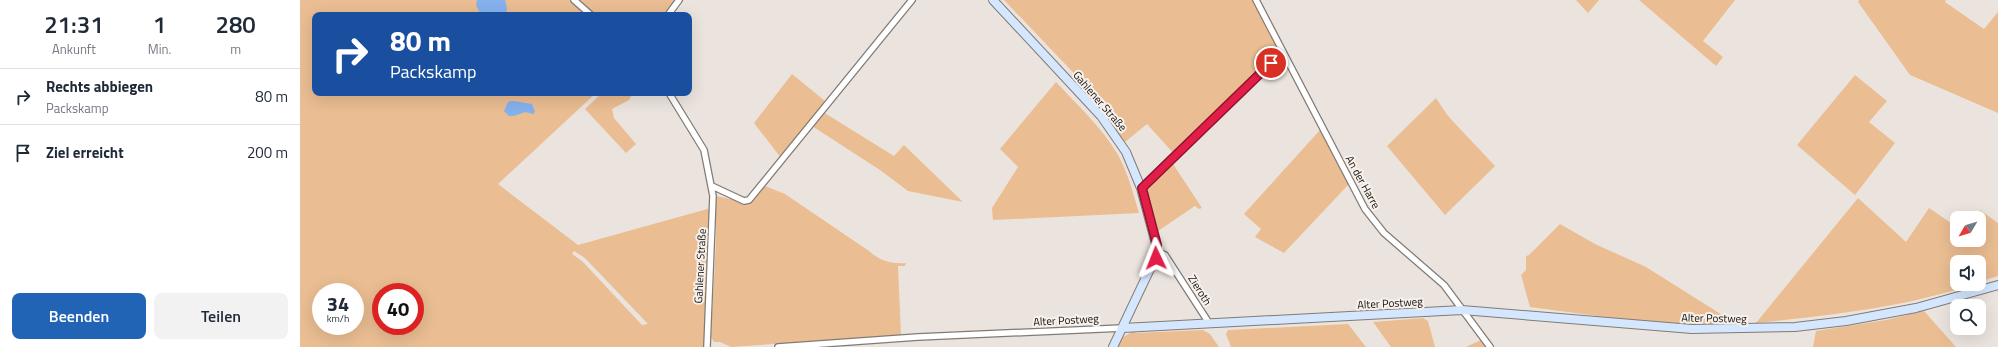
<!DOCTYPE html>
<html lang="de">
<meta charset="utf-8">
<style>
:root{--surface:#fff;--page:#f2f2f3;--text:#1f2937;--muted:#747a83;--line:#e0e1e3;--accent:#2163b4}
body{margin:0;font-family:"Titillium Web",sans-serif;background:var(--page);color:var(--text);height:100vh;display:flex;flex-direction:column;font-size:15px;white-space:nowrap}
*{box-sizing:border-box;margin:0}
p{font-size:13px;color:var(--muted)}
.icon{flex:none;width:22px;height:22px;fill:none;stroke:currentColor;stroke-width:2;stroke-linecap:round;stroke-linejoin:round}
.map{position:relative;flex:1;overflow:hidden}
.details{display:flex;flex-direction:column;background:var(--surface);width:300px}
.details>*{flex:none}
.hud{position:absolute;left:12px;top:12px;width:380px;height:84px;border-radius:8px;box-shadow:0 4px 16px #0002;background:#1a4fa0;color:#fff;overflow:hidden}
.needle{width:26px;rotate:232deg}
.fabs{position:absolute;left:1650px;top:211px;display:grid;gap:8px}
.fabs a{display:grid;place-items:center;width:36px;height:36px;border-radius:8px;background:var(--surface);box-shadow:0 4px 16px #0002;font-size:20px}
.speed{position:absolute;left:12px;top:283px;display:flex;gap:8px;font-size:20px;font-weight:700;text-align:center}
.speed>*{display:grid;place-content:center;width:52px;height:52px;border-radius:50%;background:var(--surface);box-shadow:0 4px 16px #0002;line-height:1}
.speed small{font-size:10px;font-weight:400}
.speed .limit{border:6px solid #d22;background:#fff;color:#111}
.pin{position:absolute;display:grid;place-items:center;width:34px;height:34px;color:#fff;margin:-17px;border:2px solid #fff;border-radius:50%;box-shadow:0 1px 4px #0007}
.me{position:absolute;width:44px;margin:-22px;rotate:358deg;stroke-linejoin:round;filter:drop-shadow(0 0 3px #0008)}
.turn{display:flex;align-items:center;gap:14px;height:84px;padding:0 12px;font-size:18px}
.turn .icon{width:52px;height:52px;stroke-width:2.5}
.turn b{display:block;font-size:28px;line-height:34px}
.eta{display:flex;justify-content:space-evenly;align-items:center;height:68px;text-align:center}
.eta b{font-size:24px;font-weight:600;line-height:28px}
.action{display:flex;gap:8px;margin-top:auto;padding:8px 12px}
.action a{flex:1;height:46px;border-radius:8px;background:var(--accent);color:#fff;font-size:16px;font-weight:600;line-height:46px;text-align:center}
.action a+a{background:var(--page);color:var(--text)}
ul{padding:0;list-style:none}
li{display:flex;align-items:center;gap:12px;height:56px;padding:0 12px;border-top:1px solid var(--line)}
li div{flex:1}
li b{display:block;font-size:15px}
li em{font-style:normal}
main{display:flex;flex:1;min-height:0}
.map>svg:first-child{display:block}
.green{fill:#eabd92;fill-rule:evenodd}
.water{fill:#85b1ed}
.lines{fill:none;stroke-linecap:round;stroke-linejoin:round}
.street-casing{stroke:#817b75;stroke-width:8}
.secondary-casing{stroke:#817b75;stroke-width:10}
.street{stroke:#fff;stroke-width:5.5}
.secondary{stroke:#d4e7ff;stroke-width:8}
.route-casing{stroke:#92132f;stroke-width:10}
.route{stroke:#e11d48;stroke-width:7}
.labels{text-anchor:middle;stroke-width:4;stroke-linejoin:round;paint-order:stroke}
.street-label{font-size:11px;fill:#12100e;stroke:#f8f1eb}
</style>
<main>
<section class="details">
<div class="eta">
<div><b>21:31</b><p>Ankunft</p></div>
<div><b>1</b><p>Min.</p></div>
<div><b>280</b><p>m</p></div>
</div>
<ul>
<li><svg class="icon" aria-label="right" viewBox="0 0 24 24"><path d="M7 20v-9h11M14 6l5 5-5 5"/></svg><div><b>Rechts abbiegen</b><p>Packskamp</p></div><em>80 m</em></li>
<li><svg class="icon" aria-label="arrive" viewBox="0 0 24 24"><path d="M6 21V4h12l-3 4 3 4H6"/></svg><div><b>Ziel erreicht</b></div><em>200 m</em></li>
</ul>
<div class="action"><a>Beenden</a><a>Teilen</a></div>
</section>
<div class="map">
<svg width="1698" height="347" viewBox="0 0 1698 347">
<rect width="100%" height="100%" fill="#ebe4de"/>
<path class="green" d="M0 0H269L286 15H15V93H296L198 184 278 245 411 208 405 347H0ZM274 251 285 258 348 324 342 325 282 261 272 254ZM21 292H55V326H21ZM81 292H115V326H81Z
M275 0H376L365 15H293Z
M704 0H953L977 47 974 55 875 155 847 124 825 142 800 112 806 107Z
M1276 0H1299L1288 13Z
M1339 0H1435L1403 41 1423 57 1416 66Z
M1559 0H1646L1645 2 1684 29 1698 12V113L1610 75 1558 2Z
M492 74 525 101 481 158 454 123Z
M1555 75 1587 101 1569 122 1595 143 1555 195 1497 145Z
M756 82C777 105 802 127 818 155 828 173 833 193 839 213L693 220 692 208 718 167 700 149Z
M302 93H333L329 100 312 109 314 118 336 144 326 153 285 109Z
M1136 98 1148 116 1195 166 1145 215 1087 146Z
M523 112 594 156 604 145 663 202 608 191 580 170 512 126Z
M1020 130 1049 184 984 253 955 237 961 229 944 214Z
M873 164 902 208 899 209 895 206 858 231 846 189Z
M465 186 485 194 569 251C580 261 591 264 606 263L605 266H598L601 335 431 347 420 342H414L411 337 416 240V196L449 203Z
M1558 198 1606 242 1629 208 1657 227V240H1679V218H1673L1680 210 1698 223V276L1679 282V262H1657V284H1674C1603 308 1530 315 1456 323Z
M1260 224 1295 244 1346 267 1427 318 1428 325 1425 327 1343 322 1230 307 1221 275 1226 270V256L1229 255Z
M1624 311 1656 347H1513L1516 331 1586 320Z
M1123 318 1128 321 1135 347H1091L1073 322Z
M1048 324 1066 347H931L926 334 928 330Z
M903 330 910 334 919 347H817L823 337 834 331 836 333Z
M1181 340 1187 347H1166Z"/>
<path class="water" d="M177 0H205L207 8 206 15H181L176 5Z
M213 101 232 104 235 112 233 114 225 112 214 116H209L204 111 208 102Z"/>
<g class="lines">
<g class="street-casing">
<path id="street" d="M274 0 291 15
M956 0 1065 209 1084 233 1144 285 1190 347
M368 15 379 0
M369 93 404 150 413 196 407 347
M412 186 444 201 449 200 612 0
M841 188 982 52
M858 252 865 255 909 323
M478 347 618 337 823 328"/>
</g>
<g class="secondary-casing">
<path id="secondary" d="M693 0 801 116 826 152 841 188 858 252 813 347
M823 328 1162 310 1392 329 1495 327 1546 321 1616 308 1698 285"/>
</g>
<use href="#street" class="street"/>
<use href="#secondary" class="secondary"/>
</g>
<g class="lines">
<g class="route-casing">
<path id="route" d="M856 258 857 245 842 188 971 63"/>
</g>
<use href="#route" class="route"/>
</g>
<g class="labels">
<g class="street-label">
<text transform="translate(800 101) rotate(49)" y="4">Gahlener Straße</text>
<text transform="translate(1063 182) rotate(61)" y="4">An der Harre</text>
<text transform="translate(400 266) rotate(-87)" y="4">Gahlener Straße</text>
<text transform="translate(900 290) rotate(58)" y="4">Zieroth</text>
<text transform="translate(1090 303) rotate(-3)" y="4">Alter Postweg</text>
<text transform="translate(1414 318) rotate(1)" y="4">Alter Postweg</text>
<text transform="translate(766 320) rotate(-3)" y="4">Alter Postweg</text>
</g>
</g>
</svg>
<div class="fabs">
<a><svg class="needle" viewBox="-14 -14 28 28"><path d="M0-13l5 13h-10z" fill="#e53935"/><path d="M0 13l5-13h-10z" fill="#747a83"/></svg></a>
<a><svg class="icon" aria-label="sound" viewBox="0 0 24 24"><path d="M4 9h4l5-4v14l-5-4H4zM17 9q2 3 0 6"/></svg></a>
<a><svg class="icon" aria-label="search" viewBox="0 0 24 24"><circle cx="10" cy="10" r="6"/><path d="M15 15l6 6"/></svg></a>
</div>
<div class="speed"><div>34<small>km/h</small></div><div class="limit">40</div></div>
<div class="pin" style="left:971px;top:63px;background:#d93025"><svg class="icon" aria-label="arrive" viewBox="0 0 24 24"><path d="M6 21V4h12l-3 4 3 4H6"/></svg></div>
<svg class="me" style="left:856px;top:258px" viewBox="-20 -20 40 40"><path d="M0-17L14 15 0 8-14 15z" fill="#e11d48" stroke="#fff" stroke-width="4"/></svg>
<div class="hud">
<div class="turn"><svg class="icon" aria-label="right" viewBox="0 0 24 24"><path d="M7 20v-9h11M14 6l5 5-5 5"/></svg><div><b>80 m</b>Packskamp</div></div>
</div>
</div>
</main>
